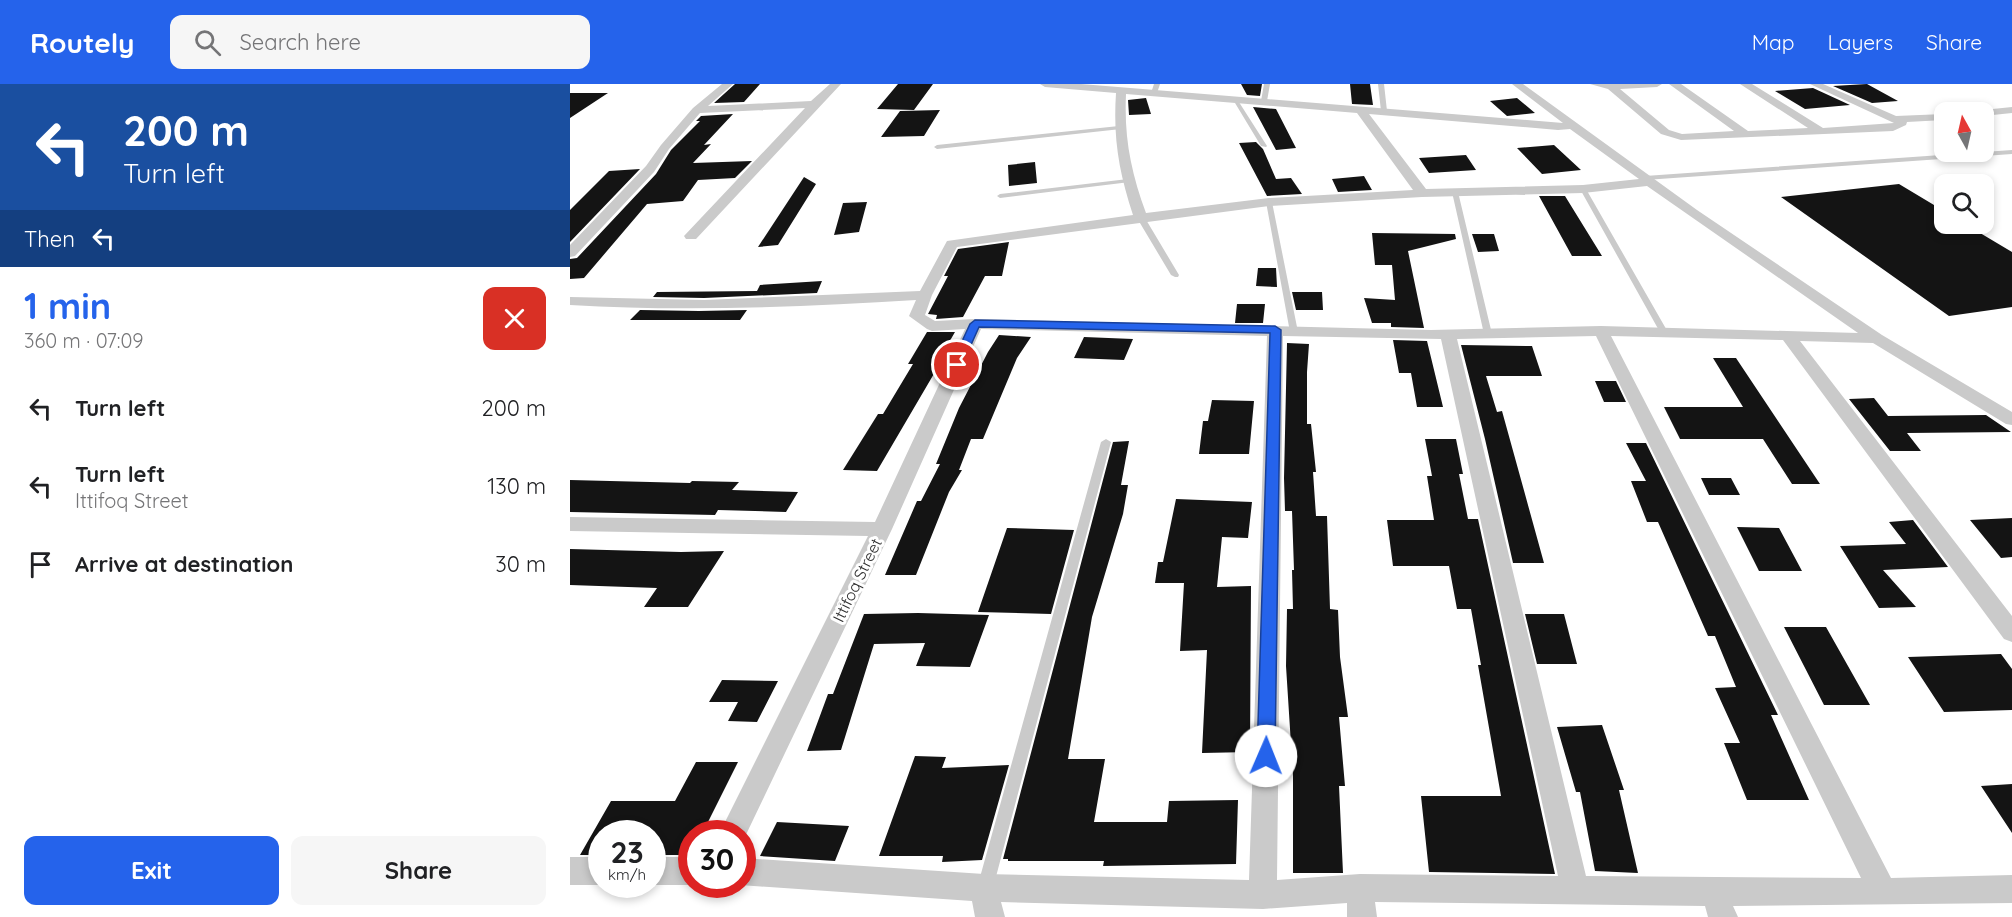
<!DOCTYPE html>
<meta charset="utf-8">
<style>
:root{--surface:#fff;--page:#f6f6f6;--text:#202124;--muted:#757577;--accent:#2563eb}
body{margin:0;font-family:Quicksand,sans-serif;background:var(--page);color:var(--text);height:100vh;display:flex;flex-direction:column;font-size:22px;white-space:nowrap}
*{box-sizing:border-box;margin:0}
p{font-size:20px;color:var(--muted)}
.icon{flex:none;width:33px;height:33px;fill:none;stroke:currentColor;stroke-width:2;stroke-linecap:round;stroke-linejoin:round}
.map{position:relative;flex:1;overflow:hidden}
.sheet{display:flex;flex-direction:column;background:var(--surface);width:570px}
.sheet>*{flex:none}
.banner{background:#1a4fa0;color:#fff;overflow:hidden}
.needle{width:39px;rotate:352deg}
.controls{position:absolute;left:1364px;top:18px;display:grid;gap:12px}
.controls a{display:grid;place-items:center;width:60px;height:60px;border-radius:12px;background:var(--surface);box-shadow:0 3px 9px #0003;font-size:30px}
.speed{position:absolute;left:18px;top:736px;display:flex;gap:12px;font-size:30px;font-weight:700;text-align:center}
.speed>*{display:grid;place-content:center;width:78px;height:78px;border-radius:50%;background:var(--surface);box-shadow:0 3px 9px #0003;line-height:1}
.speed small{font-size:15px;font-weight:400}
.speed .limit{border:9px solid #d22;background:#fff;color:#111}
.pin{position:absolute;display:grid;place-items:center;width:51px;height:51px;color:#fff;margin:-26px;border:3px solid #fff;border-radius:50%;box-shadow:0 2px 6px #0007}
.me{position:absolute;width:66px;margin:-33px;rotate:1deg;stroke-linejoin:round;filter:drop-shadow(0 0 4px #0008)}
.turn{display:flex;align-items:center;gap:21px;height:126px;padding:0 24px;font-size:27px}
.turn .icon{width:78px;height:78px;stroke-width:2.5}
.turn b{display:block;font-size:42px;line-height:51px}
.then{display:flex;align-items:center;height:57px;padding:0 24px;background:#0003;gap:12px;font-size:22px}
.round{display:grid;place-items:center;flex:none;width:63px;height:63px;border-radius:12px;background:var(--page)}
.headline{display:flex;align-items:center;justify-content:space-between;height:102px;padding:0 24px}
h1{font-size:36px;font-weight:700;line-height:45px;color:var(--accent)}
.primary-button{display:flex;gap:12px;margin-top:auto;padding:12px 24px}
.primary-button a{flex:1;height:69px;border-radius:12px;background:var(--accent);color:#fff;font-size:24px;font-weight:700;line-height:69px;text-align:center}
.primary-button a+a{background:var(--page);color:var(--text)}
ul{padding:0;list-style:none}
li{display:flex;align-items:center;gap:18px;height:78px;padding:0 24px}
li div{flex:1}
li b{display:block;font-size:22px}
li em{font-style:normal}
header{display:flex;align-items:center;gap:36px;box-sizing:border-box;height:84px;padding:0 30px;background:var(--accent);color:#fff}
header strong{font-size:28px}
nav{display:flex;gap:33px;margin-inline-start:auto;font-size:21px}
.search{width:420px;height:54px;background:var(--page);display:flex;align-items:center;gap:15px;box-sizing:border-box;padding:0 21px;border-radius:12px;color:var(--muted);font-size:22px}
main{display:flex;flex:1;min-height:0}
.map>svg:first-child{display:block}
.building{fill:#141414}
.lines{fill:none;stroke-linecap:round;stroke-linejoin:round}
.service{fill:#cacaca;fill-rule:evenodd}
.minor{fill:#cacaca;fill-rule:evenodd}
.route{fill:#2563eb;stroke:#184099;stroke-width:1.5}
.labels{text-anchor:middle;stroke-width:6;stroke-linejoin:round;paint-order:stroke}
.street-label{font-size:16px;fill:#2d2d2d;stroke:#fff}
</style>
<header>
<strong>Routely</strong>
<div class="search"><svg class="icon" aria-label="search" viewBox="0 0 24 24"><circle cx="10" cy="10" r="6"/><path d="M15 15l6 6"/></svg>Search here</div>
<nav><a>Map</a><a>Layers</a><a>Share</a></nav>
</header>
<main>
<section class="sheet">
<div class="banner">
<div class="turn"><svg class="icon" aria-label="left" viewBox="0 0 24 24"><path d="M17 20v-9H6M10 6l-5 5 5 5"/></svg><div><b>200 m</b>Turn left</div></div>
<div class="then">Then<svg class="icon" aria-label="left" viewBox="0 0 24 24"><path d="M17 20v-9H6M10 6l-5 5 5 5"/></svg></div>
</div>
<div class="headline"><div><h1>1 min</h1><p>360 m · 07:09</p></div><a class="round" style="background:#d93025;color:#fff"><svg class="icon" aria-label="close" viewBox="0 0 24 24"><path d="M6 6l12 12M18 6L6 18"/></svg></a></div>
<ul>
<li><svg class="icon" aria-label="left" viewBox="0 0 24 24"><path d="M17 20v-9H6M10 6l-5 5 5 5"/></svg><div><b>Turn left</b></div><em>200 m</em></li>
<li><svg class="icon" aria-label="left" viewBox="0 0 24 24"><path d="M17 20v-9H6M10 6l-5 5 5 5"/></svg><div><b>Turn left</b><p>Ittifoq Street</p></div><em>130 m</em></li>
<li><svg class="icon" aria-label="arrive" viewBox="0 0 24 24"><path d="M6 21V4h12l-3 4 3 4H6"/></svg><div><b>Arrive at destination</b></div><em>30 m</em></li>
</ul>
<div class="primary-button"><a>Exit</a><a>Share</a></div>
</section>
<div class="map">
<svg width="1442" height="833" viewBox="0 0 1442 833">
<rect width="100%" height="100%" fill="#fff"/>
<path class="building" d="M165 0H190L174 18 144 19Z
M328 0H363L344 26 307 25Z
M671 0H692L690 12 677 11Z
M780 0H800L803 21 782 20Z
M1297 0 1328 17 1302 19 1263 2Z
M1243 4 1280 21 1235 25 1205 7Z
M0 9H38L0 34Z
M576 14 581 30 559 31 558 16Z
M947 14 965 29 937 32 920 17Z
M683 23 706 25 726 64 706 66Z
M370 26 354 52 311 53 330 27Z
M163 30 134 61 141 60 123 79 182 77 165 94 128 96 113 117 77 120 14 194 0 195V175L7 174 86 90 101 66 130 37H126L131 32Z
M686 58 693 65 706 95 721 94 732 110 697 112 669 59Z
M984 61 1011 86 972 90 947 64Z
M896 71 906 86 859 89 849 74Z
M465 78 467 99 439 102 438 81Z
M70 85 0 158V126L39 87Z
M794 92 802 106 768 108 762 95Z
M234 93 246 100 208 161 188 163Z
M1329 100 1374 127V140H1395L1442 168V223L1379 232 1211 113Z
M969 112H995L1032 172H1002Z
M297 118 289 148 264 151 273 119Z
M802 149 885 150 886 155 838 167 854 244 821 243V239H802L794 214 825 216 822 181H805Z
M902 150H924L929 167 908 168Z
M439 158 432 192H415L393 233 366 235 367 231 358 230 378 192H374L388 165Z
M688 184H706L707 203 686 202Z
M252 197 247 209 134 214 83 213 87 208 187 207 190 201Z
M722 208H752L753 226H726Z
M667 220H695L693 239H665Z
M70 226 129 227 177 226 170 236H60Z
M357 248H385L362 288H365L307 387 273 386 308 330H313L343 280H338Z
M429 251 461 253 447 274 413 355H401L389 386H392L379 408 346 491H315L347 417H351L370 380H366L389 324 418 268Z
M514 253 563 255 554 276 504 274Z
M823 256 857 257 873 323H847L841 289H829Z
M717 259 739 260 737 288V340H741L746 388H743L746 432H757L760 525 768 526 770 573 778 633H769L775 702H769L773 789H723V692L716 582 717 525H723L722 486H724L722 427H715L714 394Z
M891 261 962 262 972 292H916L927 328 932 327 974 479H943L915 355Z
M1143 274H1166L1250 400H1222L1193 355H1110L1094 323H1173Z
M1025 297H1046L1056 318H1034Z
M1304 314 1318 332 1416 331 1441 348 1337 349 1351 367H1320L1279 315Z
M642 316 684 317 679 370H629L633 337H638Z
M855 355H886L893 390H889L898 435H908L985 790 859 788 851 712H931L908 581H911L901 525H887L879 482H823L817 436H864L857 392H862Z
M559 357 551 401H558L553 430 522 533 498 675H535L524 738H597L599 717 668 716 666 780 533 782 534 777H438V775H433L543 358Z
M1056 359H1076L1208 631H1201L1239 716H1177L1154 659H1170L1145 604 1166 603 1145 552H1138L1088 438H1077L1061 397H1076Z
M1131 394H1161L1170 411H1139Z
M0 396 120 399 122 397 169 398 162 406 228 408 216 428 148 426 145 431 0 428Z
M606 415 682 418 678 454 652 453 647 503 681 502 680 668 632 669 637 566 610 567 614 499H585L588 478H593Z
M1442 434V473L1431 474 1400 436Z
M1343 436 1378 483 1313 486 1346 523 1309 524 1270 462 1336 460 1319 438Z
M1167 443 1209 444 1232 487H1189Z
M437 444 504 446 481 530 408 528Z
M0 465 111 468 154 467 118 523H74L87 504 0 501Z
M348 529 419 531 400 583 346 582 355 559 304 560 271 666 237 667 258 610H263L294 530Z
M955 530H994L1007 580H967Z
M1214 543H1256L1300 621H1254Z
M1431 570 1442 585V626L1374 628 1338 573Z
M152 596 208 597 187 638 158 637 168 618H139Z
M1032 641 1054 706H1049L1068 789 1025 787 1010 708H1006L987 643Z
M345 672 376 673 372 684 439 681 412 776 372 778 373 772H309Z
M126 678H168L132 750H122V771H82V750H32V771H10L41 717H105Z
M1442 700V749L1411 702Z
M207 738 279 742 265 777 190 772Z"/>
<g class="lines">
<path class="service" d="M584 0H590L587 9 584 11 581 9Z
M694 0H700L697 17 694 19 691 17Z
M808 0H814L817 27 814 29 811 27Z
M662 14 667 15 697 62 696 63 691 62Z
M549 42 552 44 551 45 367 65 364 63 367 61Z
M1442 66V70L1075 96 1072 94 1075 92Z
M558 95 560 96V98L430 114 427 112 430 110Z
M1013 103 1016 105 1099 250 1098 252H1092L1091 250 1010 105Z
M885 106 888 108 922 250 918 253 914 250 882 108Z
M699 116 702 118 728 248 724 251 720 248 696 118Z
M569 133 575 134 609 191 608 193H605L601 191 567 134Z
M536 355 541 358 423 804 420 809 415 812 410 809 407 804 531 358Z"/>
<path class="minor" d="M152 0H163L138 22 241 17 260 0H271L126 155H116L114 152 235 24 130 29 99 65 84 88 5 172 0 173V161L76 82 91 61 123 24Z
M470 0H511L993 39 942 0H953L1127 126 1312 251 1442 328V341L1436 340 1303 259 1230 257 1442 532V558L1434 555 1213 256 1041 252 1321 794 1442 791V819L1163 822 1168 833H1138L1135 822 805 818 807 833H777V819L693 825 431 818 435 833H405L402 817 170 801H172V774L414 790 679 796 697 252 411 245 322 445 172 759V750H149L298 452 0 447V433L305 438 395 245 362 247 357 245 339 232 346 216C230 223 115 228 0 221V213L134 216 350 207 377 157 563 131C549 88 543 55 546 9L475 3ZM556 10 787 29 843 106 699 114 576 129C561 88 554 54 556 10ZM799 30 988 46 1000 45 1069 95 1013 101 856 105ZM1077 102 1288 249 1031 242 861 246 405 235 365 237 355 231 362 211 387 163 699 122 852 113 1013 109ZM713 252 871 255 988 792 790 790 707 796ZM1026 252 1291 794 1016 792 887 255Z
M1020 0H1092L1087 3 1050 5 1099 46 1112 50 1164 47 1099 0H1111L1178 47 1238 44 1170 0H1182L1253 44 1324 39 1240 0H1253L1326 32 1374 30V36L1337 38 1336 41 1323 47 1111 56 1091 50 1038 5Z
M1442 23V29L1413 32V28H1408L1413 26Z
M0 773H32V801H0Z
M82 773H122V801H82Z"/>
</g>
<path class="route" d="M405 236 705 242 711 246 705 672 702 678 696 680 690 678 687 672 700 249 409 243 392 281 387 284 383 283 381 281 400 240Z"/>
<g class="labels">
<g class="street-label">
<text transform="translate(287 496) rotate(-64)" y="6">Ittifoq Street</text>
</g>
</g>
</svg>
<div class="controls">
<a><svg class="needle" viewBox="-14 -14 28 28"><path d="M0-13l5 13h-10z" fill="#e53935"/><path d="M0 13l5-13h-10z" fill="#757577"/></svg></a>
<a><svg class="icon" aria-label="search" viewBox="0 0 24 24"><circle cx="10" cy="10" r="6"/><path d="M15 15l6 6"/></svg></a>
</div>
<div class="speed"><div>23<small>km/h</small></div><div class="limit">30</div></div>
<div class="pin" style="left:387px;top:281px;background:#d93025"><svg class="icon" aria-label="arrive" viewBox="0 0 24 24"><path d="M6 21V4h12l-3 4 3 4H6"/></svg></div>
<svg class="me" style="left:696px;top:672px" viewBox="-20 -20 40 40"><circle r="19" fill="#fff"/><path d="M0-13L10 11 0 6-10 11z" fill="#2563eb"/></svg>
</div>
</main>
